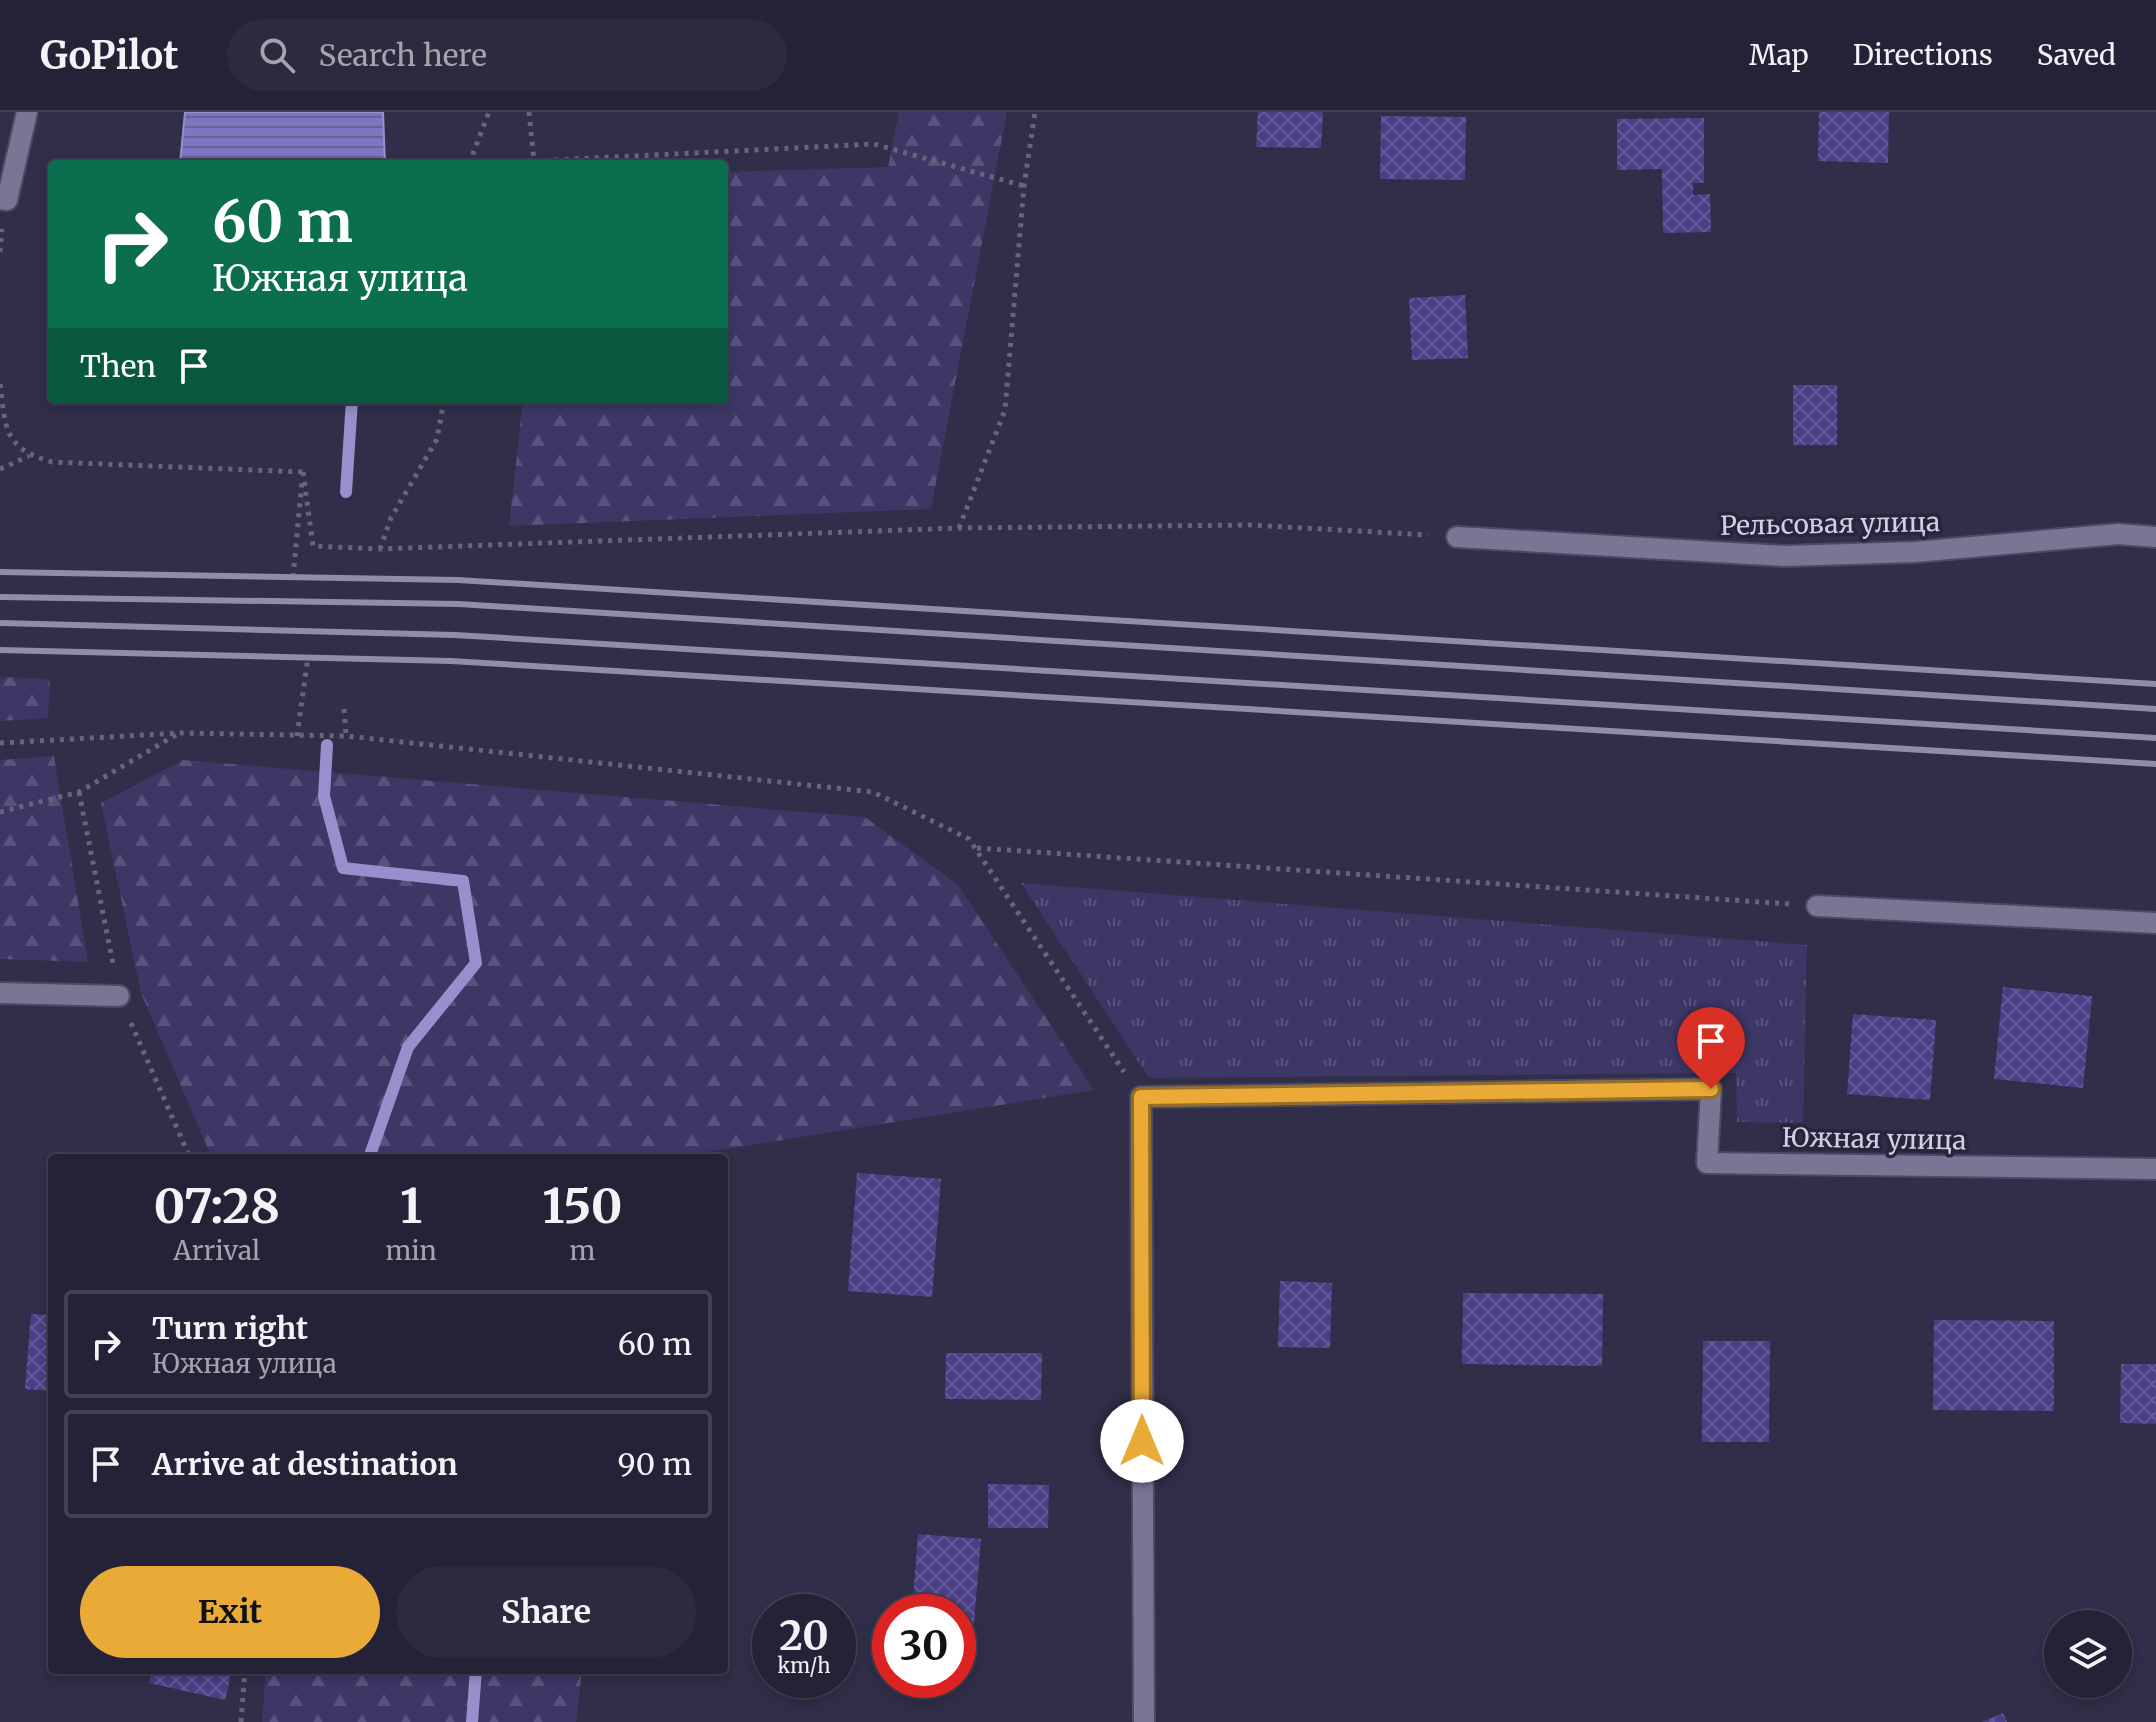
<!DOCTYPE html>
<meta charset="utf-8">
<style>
:root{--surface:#242236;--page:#2c2a3e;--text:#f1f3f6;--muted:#a3a4ad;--line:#413f51;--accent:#eaaa38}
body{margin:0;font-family:Merriweather,serif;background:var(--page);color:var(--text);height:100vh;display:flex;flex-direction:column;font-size:30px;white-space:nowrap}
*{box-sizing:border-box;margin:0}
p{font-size:26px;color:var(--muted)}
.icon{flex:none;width:44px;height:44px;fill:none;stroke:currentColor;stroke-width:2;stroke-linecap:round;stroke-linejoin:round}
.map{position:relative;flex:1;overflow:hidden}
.side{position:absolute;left:48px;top:1042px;width:680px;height:520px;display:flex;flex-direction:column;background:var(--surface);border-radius:8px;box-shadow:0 4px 12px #0003,0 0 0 2px var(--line)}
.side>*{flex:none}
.banner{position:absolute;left:48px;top:48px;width:680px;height:244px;border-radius:8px;box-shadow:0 4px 12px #0003,0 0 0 2px var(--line);background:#0b6e4f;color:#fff;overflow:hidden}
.controls{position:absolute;left:2044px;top:1498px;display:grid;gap:16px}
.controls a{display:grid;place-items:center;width:88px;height:88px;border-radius:50%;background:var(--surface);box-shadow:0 4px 12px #0003,0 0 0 2px var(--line);font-size:40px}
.speed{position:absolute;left:752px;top:1482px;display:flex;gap:16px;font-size:40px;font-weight:700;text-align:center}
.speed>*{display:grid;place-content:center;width:104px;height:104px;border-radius:50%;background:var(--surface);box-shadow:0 4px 12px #0003,0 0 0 2px var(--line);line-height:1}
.speed small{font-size:20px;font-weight:400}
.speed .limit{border:12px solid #d22;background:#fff;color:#111}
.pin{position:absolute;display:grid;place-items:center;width:68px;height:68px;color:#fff;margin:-82px -34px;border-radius:50% 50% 50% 0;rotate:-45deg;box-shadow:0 0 8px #0007}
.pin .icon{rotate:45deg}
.me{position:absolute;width:88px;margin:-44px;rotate:0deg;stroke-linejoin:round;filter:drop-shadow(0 0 6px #0008)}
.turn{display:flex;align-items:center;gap:28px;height:168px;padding:0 32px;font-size:36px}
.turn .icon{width:104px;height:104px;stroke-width:2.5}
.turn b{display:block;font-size:56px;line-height:68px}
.then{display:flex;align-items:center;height:76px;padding:0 32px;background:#0003;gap:16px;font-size:30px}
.eta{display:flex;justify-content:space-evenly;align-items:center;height:136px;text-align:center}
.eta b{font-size:48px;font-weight:700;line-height:56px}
.primary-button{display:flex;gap:16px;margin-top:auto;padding:16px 32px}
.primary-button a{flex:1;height:92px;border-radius:48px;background:var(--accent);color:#111;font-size:32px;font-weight:700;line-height:92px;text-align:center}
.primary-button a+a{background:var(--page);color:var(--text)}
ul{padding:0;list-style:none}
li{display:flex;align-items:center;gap:24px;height:108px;margin:0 16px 12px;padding:0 16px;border:4px solid var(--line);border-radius:8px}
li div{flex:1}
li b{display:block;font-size:30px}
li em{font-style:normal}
header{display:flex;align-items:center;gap:48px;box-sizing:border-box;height:112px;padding:0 40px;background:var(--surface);border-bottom:2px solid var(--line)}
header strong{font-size:38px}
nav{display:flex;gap:44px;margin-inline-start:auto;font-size:28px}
.search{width:560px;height:72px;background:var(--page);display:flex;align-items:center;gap:20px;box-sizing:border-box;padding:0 28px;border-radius:44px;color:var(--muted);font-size:30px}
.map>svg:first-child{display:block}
.grass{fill:url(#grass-tufts)}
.forest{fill:url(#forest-firs)}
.water{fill:url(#water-rules);stroke:#9790cc;stroke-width:2}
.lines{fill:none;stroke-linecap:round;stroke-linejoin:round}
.stream{stroke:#9790cc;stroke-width:12}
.building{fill:url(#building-cross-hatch)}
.minor-casing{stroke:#4d4a5f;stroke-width:24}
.path{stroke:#66657c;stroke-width:5;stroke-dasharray:4 6;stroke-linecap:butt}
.minor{stroke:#787694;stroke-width:20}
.rail{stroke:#8f8ea2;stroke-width:6}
.route-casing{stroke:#986e24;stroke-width:20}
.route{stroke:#eaaa38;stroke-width:14}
.labels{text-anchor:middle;stroke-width:7;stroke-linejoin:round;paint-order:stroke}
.street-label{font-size:26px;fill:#d1d0e1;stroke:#27243d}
</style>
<header>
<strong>GoPilot</strong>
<div class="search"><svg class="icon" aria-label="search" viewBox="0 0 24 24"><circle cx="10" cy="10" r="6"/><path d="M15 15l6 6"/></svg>Search here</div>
<nav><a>Map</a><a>Directions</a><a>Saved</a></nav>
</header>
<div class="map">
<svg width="2156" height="1610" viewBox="0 0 2156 1610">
<defs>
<pattern id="grass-tufts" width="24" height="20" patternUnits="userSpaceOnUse" patternTransform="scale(2)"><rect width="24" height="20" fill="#3d3766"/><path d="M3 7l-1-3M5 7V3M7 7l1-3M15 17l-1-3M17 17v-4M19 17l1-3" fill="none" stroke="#58537c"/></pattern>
<pattern id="forest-firs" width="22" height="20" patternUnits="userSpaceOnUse" patternTransform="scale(2)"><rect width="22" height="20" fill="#3d3766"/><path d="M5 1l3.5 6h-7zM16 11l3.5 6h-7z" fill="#58537c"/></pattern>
<pattern id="water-rules" width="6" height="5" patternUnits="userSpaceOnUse" patternTransform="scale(2)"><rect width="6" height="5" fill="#7e75c3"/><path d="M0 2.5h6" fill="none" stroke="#686297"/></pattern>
<pattern id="building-cross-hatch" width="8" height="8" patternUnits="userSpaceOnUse" patternTransform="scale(2)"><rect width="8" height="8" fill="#4a3e86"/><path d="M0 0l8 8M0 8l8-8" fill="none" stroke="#635997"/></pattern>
</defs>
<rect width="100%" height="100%" fill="#302e48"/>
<path class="grass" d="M1021 771 1807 833 1803 1011 1737 1010 1736 961 1149 966Z"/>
<path class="forest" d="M899 0H1007L931 397 509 414 523 288H724V60L888 55Z
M0 565 50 567 48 606 0 609Z
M54 644 88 850 0 847V648Z
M183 648 865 705 958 773 1094 978 671 1046H212L141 881 101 691Z
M266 1558H582L576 1610H262Z"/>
<path class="water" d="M185 0H383L385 52H180Z"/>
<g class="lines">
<path class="stream" d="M346 380 352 288
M327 633 324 684 343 756 463 769 476 851 408 935 369 1046
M472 1610 476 1558"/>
</g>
<path class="building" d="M1258 0H1323L1321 36 1256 35Z
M1819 0H1889L1888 51 1818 49Z
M1381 4 1466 5 1465 68 1380 67Z
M1704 6V71H1693V83L1710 82 1711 120 1663 121 1662 57 1617 58V7Z
M1465 183 1468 246 1412 248 1409 186Z
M1793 273H1837V333H1793Z
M2003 875 2092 884 2083 976 1994 967Z
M1853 902 1936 908 1930 988 1847 982Z
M857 1061 941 1067 932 1185 848 1179Z
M1280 1169 1332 1171 1330 1236 1278 1235Z
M1463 1181 1603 1182 1602 1254 1462 1252Z
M31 1202 52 1203V1279L25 1277Z
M1934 1208 2054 1209V1299L1933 1298Z
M1703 1229H1770L1769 1330H1702Z
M946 1241H1042L1041 1288 945 1287Z
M2121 1252H2156V1312L2120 1311Z
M988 1372 1049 1373 1048 1416H988Z
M918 1422 981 1427 974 1512 958 1511V1500H912Z
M152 1558H232L225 1588 149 1571Z
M2003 1601 2007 1610H1982Z"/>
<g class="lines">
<g class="minor-casing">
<path id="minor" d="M0 87 7 88 27 0
M1457 425 1785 444 1915 440 2118 422 2156 425
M1817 794 2156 811
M0 881 119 884
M1144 1610 1141 985 1711 977 1707 1051 2156 1057"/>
</g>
<path class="path" d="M529 0 534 49 874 32 1024 74
M469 52 489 0
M0 140 2 117
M0 272C6 317 3 336 52 350L303 360
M0 357 29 344
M303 360 313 434 380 437 959 416 1250 413 1428 423
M959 416 1005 298 1024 74 1035 0
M380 437 391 406 437 327 444 288
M293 465 302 369
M344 597 346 624
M297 624 308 545
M0 631 180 621 346 624 873 680 969 727 1124 960
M79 680 113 852
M0 700 79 680 179 621
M977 736 1789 792
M131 911 190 1046
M241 1610 245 1558"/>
<use href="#minor" class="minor"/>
<path class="rail" d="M0 460 458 468 2156 572
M0 485 459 492 2156 597
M0 511 455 523 2156 626
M0 538 451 549 2156 652"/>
</g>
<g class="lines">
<g class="route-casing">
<path id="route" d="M1142 1329 1141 985 1711 977"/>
</g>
<use href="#route" class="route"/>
</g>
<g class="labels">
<g class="street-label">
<text transform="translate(1830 412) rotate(-1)" y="9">Рельсовая улица</text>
<text transform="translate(1874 1027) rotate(1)" y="9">Южная улица</text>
</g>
</g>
</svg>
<div class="controls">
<a><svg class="icon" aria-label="layers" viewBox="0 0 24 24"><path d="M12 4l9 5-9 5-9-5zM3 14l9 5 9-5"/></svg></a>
</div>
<div class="speed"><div>20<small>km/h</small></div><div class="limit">30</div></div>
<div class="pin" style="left:1711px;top:977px;background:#d93025"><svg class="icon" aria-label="arrive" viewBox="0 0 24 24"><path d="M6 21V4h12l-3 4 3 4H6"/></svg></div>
<svg class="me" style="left:1142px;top:1329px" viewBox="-20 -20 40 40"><circle r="19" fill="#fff"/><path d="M0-13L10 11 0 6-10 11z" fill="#eaaa38"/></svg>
<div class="banner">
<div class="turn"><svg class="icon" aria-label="right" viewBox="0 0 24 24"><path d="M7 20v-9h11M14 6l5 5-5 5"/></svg><div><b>60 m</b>Южная улица</div></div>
<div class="then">Then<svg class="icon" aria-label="arrive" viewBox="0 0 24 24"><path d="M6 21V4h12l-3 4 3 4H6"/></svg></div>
</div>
<section class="side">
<div class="eta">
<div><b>07:28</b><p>Arrival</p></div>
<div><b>1</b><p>min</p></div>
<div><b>150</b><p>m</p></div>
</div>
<ul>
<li><svg class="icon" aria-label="right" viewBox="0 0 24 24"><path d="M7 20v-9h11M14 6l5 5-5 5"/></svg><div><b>Turn right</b><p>Южная улица</p></div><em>60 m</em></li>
<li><svg class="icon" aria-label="arrive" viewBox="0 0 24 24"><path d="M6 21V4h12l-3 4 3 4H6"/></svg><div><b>Arrive at destination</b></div><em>90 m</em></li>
</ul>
<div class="primary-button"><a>Exit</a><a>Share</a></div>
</section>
</div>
